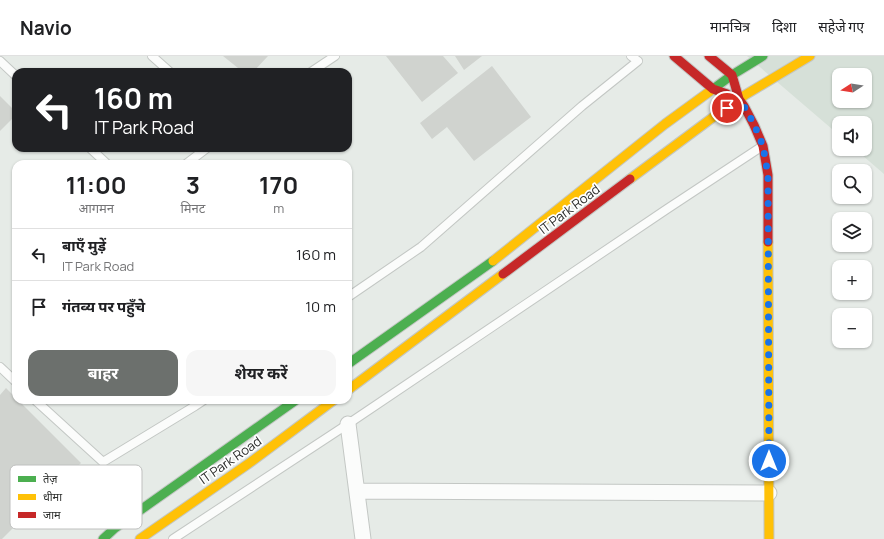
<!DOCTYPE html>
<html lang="hi">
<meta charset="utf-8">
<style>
:root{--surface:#fff;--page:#f6f6f6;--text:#202124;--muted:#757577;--line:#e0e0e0;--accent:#6c706d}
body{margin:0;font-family:Manrope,"Noto Sans Devanagari",sans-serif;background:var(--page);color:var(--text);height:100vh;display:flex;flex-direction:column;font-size:15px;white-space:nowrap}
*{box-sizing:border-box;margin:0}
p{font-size:13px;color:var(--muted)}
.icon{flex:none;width:22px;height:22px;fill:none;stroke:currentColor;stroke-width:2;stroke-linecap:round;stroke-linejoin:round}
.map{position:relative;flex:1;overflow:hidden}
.panel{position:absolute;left:12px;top:104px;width:340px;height:244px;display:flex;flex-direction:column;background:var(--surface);border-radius:12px;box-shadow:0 1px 3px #0004}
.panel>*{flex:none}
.top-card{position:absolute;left:12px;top:12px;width:340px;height:84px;border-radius:12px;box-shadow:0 1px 3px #0004;background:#202124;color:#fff;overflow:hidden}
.needle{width:26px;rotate:258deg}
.tools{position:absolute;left:832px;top:12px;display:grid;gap:8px}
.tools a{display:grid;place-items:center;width:40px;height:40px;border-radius:8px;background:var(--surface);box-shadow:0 1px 3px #0004;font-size:20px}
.pin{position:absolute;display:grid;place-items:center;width:34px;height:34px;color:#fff;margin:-17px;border:2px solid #fff;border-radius:50%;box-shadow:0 1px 4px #0007}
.me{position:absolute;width:44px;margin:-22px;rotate:0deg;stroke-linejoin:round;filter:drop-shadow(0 0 3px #0008)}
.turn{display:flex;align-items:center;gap:14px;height:84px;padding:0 16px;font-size:18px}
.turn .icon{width:52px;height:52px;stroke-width:2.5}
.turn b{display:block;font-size:28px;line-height:34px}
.eta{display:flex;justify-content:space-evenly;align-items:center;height:68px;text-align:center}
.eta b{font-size:24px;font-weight:700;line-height:28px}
.cta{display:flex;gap:8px;margin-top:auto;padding:8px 16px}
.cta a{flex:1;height:46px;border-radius:12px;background:var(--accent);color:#fff;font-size:16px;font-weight:700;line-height:46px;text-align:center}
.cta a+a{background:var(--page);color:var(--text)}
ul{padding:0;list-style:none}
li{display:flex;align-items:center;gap:12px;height:52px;padding:0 16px;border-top:1px solid var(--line)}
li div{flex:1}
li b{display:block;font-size:15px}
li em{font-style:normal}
header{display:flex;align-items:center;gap:24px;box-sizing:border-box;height:56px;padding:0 20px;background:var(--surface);border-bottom:1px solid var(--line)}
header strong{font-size:19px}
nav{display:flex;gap:22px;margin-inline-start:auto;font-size:14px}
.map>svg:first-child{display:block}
.built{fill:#d6e0d8;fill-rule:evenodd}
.building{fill:#d0d3cf}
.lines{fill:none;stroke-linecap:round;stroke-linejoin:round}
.lane-casing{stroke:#c3c7c4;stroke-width:10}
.street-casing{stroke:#c3c7c4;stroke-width:17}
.fast-casing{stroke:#c3c7c4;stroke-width:11}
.slow-casing{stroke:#c3c7c4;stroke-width:11}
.jam-casing{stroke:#c3c7c4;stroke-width:11}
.lane{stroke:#fbfcfb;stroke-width:8}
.street{stroke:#fbfcfb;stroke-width:15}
.fast{stroke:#4caf50;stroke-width:9}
.slow{stroke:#ffc107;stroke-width:9}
.jam{stroke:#c62828;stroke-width:9}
.route{stroke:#1a73e8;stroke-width:7;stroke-dasharray:0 12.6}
.labels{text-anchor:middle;stroke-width:3.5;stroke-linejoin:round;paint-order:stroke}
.street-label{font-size:13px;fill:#2b2d2b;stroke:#fff}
.key{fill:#fff;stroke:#bfc0bf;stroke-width:1}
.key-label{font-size:11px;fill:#2b2d2b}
</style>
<header>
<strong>Navio</strong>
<nav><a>मानचित्र</a><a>दिशा</a><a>सहेजे गए</a></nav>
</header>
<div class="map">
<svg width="884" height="483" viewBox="0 0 884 483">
<rect width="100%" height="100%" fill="#e6ebe7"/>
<path class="built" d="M747 0H884V118L855 93H865V67H839V79ZM839 19H865V45H839Z"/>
<path class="building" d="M223 0H268L253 16H243Z
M386 0H443L458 17 422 46Z
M455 0H482L464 14Z
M492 10 531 61 474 105 447 71 432 83 420 67Z
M0 40 16 56V59L0 75Z
M6 332 16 342V344H18L81 407 51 437 33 419 13 440 29 456 2 483H0V339Z"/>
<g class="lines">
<g class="lane-casing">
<path id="lane" d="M152 0 170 16
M0 5 16 20
M311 16 335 0
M90 92 107 108
M186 108 207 92
M348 241 421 191 582 50 638 5 631 0
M0 311 16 326
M35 344 103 406 195 350 204 344
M173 483 348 368 667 153 761 91"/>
</g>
<g class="street-casing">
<path id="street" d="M348 368 363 483
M357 435 769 437"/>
</g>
<g class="fast-casing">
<path id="fast" d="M713 33 732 19 763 0
M348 308 493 205
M103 483 115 472 296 344"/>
</g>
<g class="slow-casing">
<path id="slow" d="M630 123 712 62 745 39 810 0
M768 186 769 483
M493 205 665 68 713 33
M348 334 503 218
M140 483 248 408 334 344"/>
</g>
<g class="jam-casing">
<path id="jam" d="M674 0 713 33 727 38
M709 0 732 19 739 43 744 50 754 69 763 90 768 119V186
M503 218 630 123"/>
</g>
<use href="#lane" class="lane"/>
<use href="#street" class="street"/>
<use href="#fast" class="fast"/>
<use href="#slow" class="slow"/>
<use href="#jam" class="jam"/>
</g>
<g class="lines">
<path class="route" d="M727 52 739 43 744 50 754 68 763 90 768 119 769 405"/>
</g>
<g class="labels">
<g class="street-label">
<text transform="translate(569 153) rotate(-37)" y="5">IT Park Road</text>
<text transform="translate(230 404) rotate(-35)" y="5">IT Park Road</text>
</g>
</g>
<rect x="10" y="409" width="132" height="64" rx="6" class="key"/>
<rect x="18" y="420" width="18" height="6" fill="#4caf50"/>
<rect x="18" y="438" width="18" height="6" fill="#ffc107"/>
<rect x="18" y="456" width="18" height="6" fill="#c62828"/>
<g class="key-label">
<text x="43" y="427">तेज़</text>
<text x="43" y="445">धीमा</text>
<text x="43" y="463">जाम</text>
</g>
</svg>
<div class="tools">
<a><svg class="needle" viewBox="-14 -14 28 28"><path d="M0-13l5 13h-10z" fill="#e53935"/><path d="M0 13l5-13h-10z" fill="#757577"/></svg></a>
<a><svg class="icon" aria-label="sound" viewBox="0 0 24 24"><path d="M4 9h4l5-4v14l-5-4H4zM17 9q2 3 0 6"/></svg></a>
<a><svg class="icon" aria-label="search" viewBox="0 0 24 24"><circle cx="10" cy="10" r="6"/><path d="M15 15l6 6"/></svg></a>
<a><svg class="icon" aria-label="layers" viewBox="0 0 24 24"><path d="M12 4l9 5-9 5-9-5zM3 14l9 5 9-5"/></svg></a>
<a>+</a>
<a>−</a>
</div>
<div class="pin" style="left:727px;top:52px;background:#d93025"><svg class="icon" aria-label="arrive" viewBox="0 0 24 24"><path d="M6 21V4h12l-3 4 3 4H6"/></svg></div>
<svg class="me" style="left:769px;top:405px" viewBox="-20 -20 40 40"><circle r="17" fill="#1a73e8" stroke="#fff" stroke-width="3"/><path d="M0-11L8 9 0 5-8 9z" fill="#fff"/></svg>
<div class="top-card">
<div class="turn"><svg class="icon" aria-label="left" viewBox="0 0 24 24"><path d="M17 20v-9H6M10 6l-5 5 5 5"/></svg><div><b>160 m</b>IT Park Road</div></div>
</div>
<section class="panel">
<div class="eta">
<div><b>11:00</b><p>आगमन</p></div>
<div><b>3</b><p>मिनट</p></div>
<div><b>170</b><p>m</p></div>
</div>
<ul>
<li><svg class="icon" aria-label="left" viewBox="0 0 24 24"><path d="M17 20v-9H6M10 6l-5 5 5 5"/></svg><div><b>बाएँ मुड़ें</b><p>IT Park Road</p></div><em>160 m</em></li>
<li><svg class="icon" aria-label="arrive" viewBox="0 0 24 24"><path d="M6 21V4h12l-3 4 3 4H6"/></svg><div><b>गंतव्य पर पहुँचे</b></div><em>10 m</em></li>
</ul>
<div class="cta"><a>बाहर</a><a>शेयर करें</a></div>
</section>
</div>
